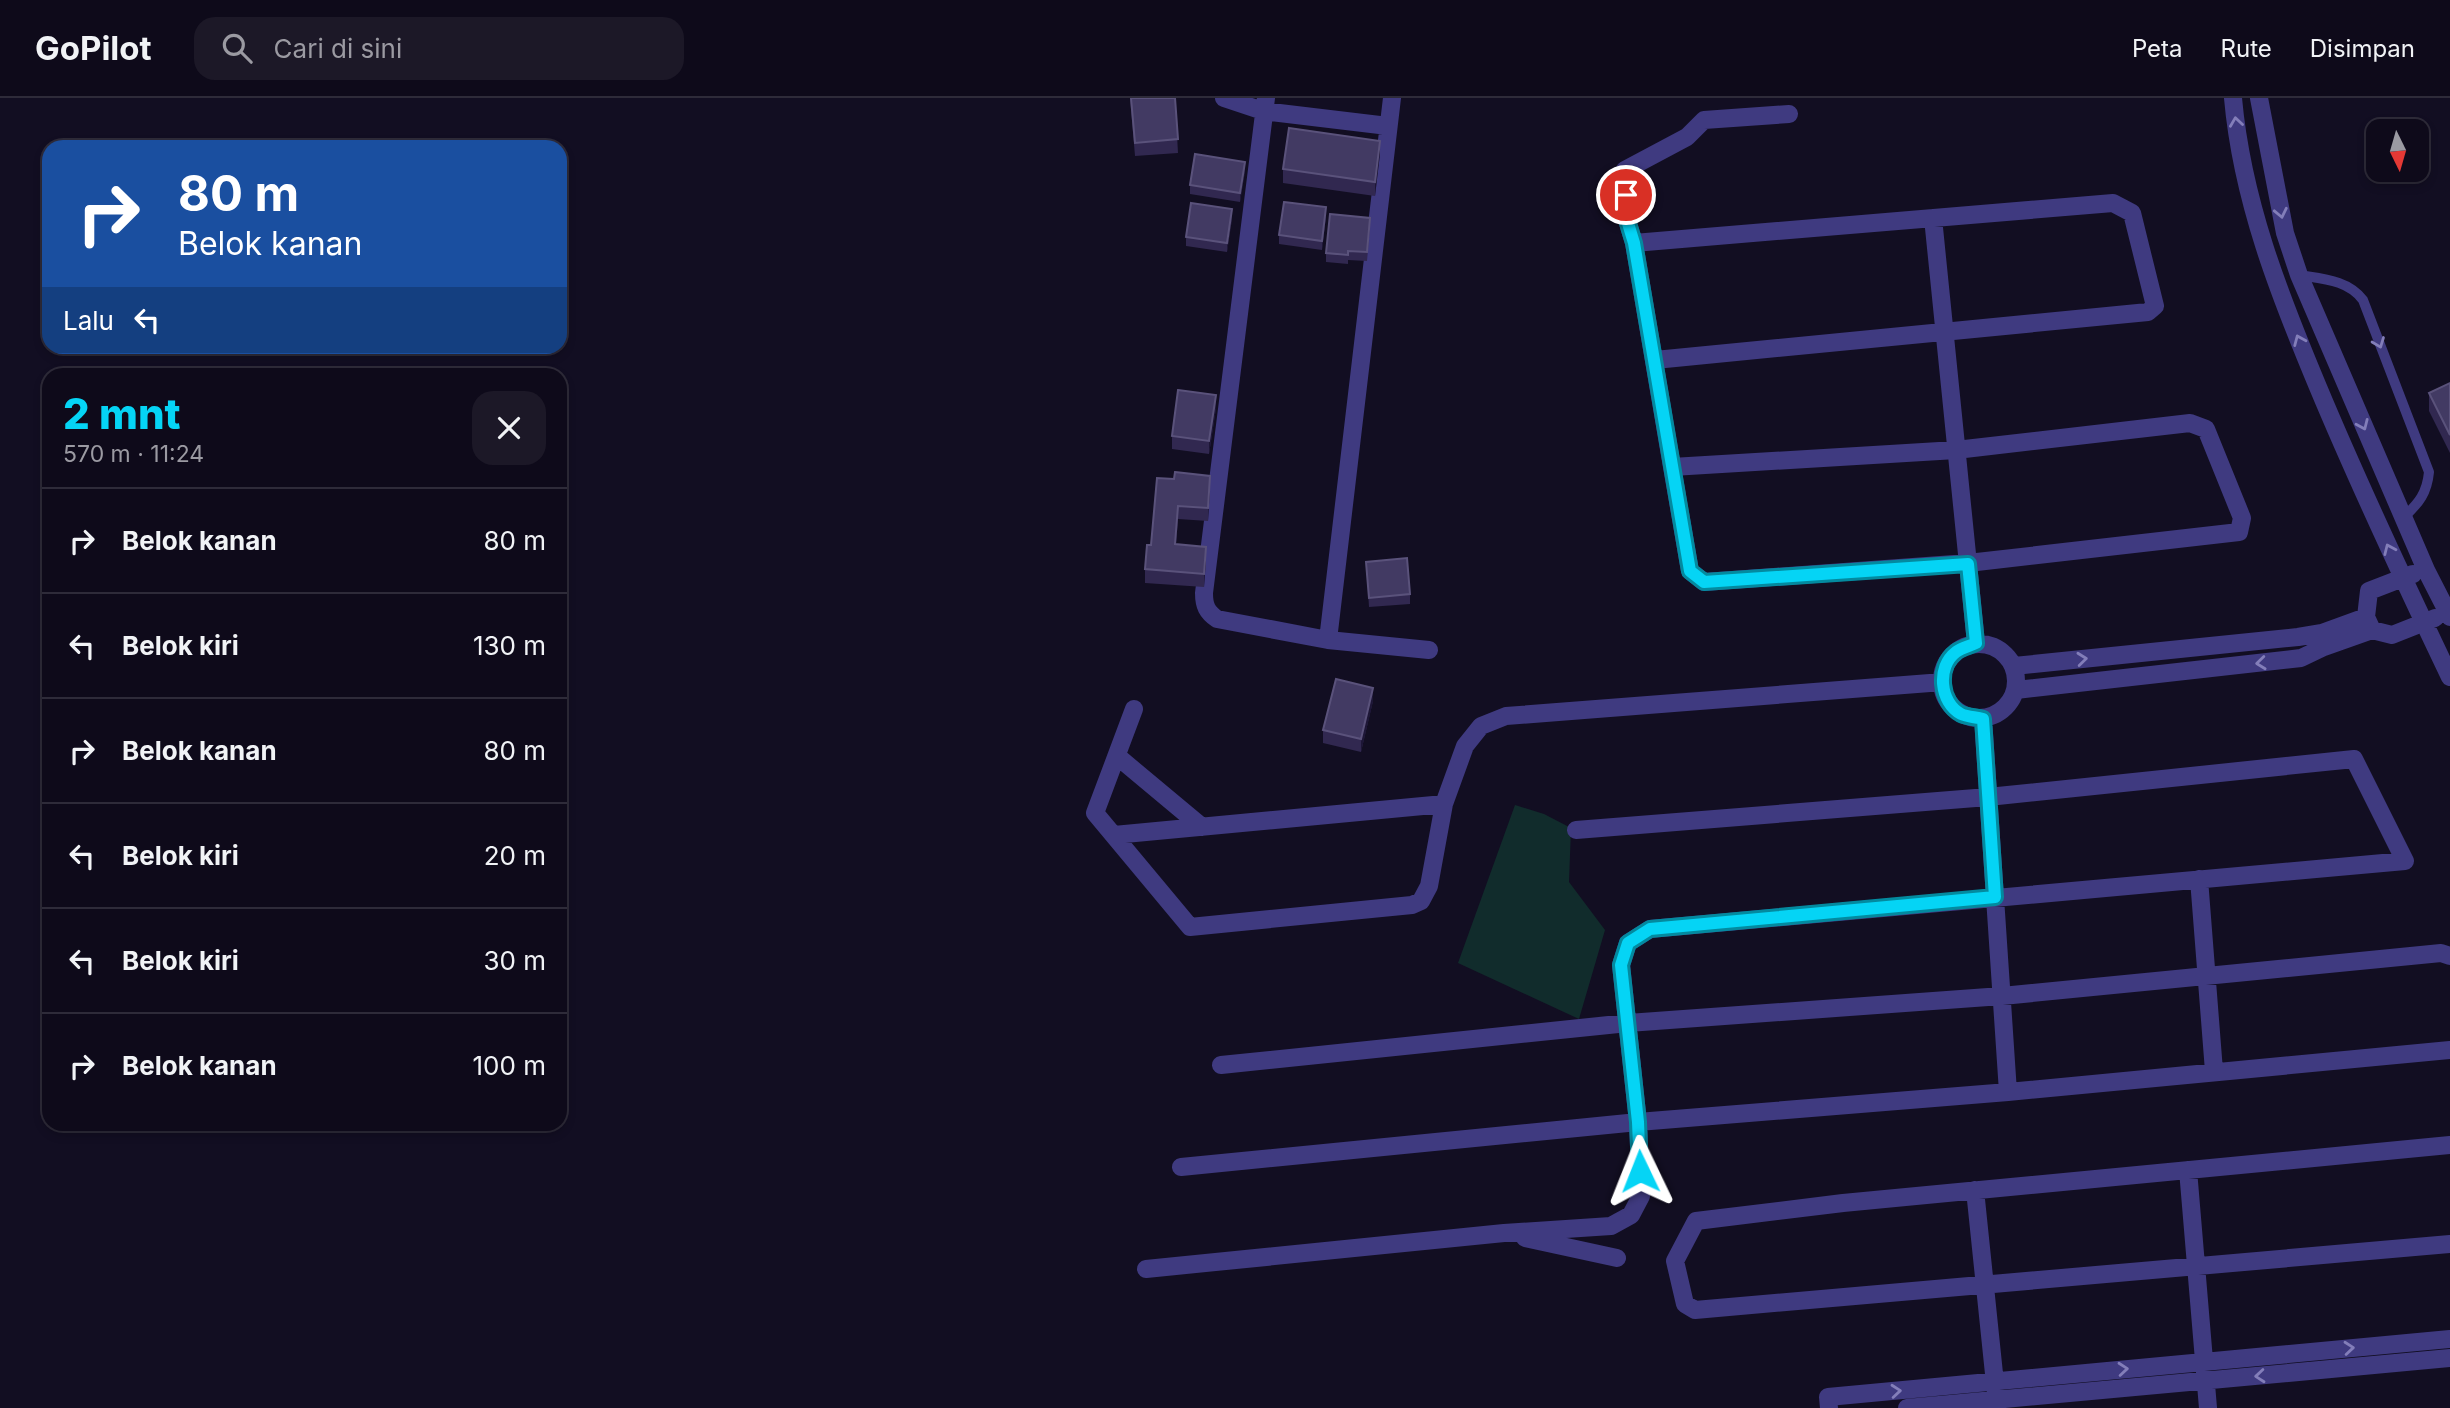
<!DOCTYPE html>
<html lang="id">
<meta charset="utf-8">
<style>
:root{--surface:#0e0a1a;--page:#1c1827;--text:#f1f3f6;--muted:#9b9aa2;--line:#2e2b39;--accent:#05d4f5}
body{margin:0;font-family:Inter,sans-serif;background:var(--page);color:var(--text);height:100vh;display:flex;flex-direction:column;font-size:26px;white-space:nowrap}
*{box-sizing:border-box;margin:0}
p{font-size:23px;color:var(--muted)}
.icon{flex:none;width:38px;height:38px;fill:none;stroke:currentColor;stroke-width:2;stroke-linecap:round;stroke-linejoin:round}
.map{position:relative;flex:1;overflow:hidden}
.side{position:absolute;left:42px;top:270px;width:525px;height:763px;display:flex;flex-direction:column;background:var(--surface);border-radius:21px;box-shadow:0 4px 10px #0003,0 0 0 2px var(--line)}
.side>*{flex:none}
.guide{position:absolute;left:42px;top:42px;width:525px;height:214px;border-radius:21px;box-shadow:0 4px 10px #0003,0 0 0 2px var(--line);background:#1a4fa0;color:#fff;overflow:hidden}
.needle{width:46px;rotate:175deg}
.controls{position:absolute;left:2366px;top:21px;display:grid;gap:14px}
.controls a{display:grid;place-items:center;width:63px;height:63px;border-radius:14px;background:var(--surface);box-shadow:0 4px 10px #0003,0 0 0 2px var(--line);font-size:35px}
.pin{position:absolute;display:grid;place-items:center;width:60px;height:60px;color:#fff;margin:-30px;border:4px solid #fff;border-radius:50%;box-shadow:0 2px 7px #0007}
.me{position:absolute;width:77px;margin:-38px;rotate:358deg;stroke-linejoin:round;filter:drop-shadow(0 0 5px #0008)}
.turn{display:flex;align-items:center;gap:24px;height:147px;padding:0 21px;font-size:32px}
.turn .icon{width:91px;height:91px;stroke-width:2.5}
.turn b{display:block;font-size:49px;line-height:60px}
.then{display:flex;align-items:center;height:66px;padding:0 21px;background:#0003;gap:14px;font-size:26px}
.round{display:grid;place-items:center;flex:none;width:74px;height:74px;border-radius:21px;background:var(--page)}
.headline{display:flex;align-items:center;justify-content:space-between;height:119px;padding:0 21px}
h1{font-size:42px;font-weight:800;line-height:52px;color:var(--accent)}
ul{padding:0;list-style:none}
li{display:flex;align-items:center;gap:21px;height:105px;padding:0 21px;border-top:2px solid var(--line)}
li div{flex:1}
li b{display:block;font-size:26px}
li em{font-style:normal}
header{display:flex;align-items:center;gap:42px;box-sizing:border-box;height:98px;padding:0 35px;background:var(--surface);border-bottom:2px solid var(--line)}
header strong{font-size:33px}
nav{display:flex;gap:38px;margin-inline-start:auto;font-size:24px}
.search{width:490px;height:63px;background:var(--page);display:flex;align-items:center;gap:18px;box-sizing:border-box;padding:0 24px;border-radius:21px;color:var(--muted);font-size:26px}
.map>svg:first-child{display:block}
.green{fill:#112c2c}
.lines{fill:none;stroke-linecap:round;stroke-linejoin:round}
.service{stroke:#3f3a80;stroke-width:10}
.minor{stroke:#3f3a80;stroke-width:18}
.wall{fill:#312850}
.shaded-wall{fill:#1d1636}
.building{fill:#423a63;stroke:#5a527b;stroke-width:2}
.oneway{stroke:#837eb9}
.route-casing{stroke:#038a9f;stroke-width:18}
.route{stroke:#05d4f5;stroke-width:12}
</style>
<header>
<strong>GoPilot</strong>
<div class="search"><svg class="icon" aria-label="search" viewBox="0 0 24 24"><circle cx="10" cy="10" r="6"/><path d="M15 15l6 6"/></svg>Cari di sini</div>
<nav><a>Peta</a><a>Rute</a><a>Disimpan</a></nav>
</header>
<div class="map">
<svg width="2450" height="1310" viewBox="0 0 2450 1310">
<rect width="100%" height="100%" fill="#120e22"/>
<path class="green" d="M1515 707 1544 716 1571 730 1569 784 1605 832 1579 921 1458 865Z"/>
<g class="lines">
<path class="service" d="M2299 177C2323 181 2348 182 2363 202L2429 374C2427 395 2419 405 2404 419"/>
<path class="minor" d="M1224 0 1263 13 1388 28
M1266 0 1204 495C1204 508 1207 514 1217 521L1328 542 1429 552
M2233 0C2242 102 2279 196 2318 289 2359 387 2404 483 2450 579
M2259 0 2285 135 2299 177 2426 472 2450 519
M1933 120 1976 545
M1634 145 1627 122 1625 72 1687 39 1704 22 1789 16
M1655 262 2148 214 2155 208 2132 115 2113 105 1634 145 1672 369
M2190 325 2206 331 2242 420 2239 434 1968 465 1704 484 1690 473 1672 369 1956 352Z
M2413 476 2369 493 2366 519 2372 532 2392 537 2435 520
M1328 542 1392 0
M1942 583a37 37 0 1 1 74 0a37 37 0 1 1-74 0Z
M2014 568 2298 539 2322 535 2366 519
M2016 592 2301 560 2324 549 2372 532
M1134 611 1095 715 1190 829 1412 807 1421 803 1429 788 1444 706 1465 648 1481 628 1506 618 1943 584
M1983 620 2008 994
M1117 658 1202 729
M1114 737 1444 706
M2199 781 2214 973
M1221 967 1628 925 2002 898 2441 855 2450 858
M2450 1047 1843 1105 1696 1123 1675 1163 1685 1206 1695 1212 2450 1146
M1181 1069 1638 1024 2008 994 2450 952
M2188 1072 2208 1310
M1975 1092 1996 1295
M1525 1140 1617 1160
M1146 1171 1504 1135 1611 1128 1631 1117 1641 1098 1638 1024 1621 867 1628 845 1650 831 2405 763 2354 661 1988 699 1576 732
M1829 1310 1828 1299 2450 1241
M1907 1310 2450 1260"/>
</g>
<path class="wall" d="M1130 0H1175L1178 55 1135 58Z
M1380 56 1375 98 1283 85V71Z
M1245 73 1240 104 1190 96V87Z
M1326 118 1322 152 1279 146V137Z
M1232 121 1227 154 1186 148V139Z
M1370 129 1367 163 1348 162V166L1326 164V155Z
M2450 285V355L2429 313V295Z
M1216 310 1209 356 1172 351V338Z
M1174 381 1210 391 1208 423 1178 421 1176 446 1206 462 1204 489 1145 485V471L1151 447Z
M1366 464 1410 496V506L1369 509Z
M1373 603 1361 654 1323 645V632Z"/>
<path class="shaded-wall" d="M1380 43V56L1375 98V84Z
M1245 64V73L1240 104V95Z
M1326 109V118L1322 152V143Z
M1232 111V121L1227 154V145Z
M1216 297V310L1209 356V343Z
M1210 378V391L1208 423V410Z
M1178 408V421L1175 460V446Z
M1206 449V462L1204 489V476Z
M1373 590V603L1361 654V641Z"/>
<path class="building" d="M1131 0H1175L1178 41 1135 45Z
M1289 30 1380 43 1375 84 1283 71Z
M1195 56 1245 64 1240 95 1190 87Z
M1284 104 1326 109 1322 143 1279 137Z
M1191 105 1232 111 1227 145 1186 139Z
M1330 116 1370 120 1367 154 1348 153V157L1326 155Z
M2450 285V337L2429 295Z
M1178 292 1216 297 1209 343 1172 338Z
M1175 374 1210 378 1208 410 1178 408 1175 446 1206 449 1204 476 1145 471 1147 447H1151L1157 380 1174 381Z
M1407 460 1410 496 1369 500 1366 464Z
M1336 581 1373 590 1361 641 1323 632Z"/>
<defs><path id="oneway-chevron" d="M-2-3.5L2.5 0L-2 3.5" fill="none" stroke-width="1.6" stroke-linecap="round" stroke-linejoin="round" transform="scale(1.75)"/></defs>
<g class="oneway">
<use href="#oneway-chevron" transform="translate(2236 24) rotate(-98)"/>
<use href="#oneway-chevron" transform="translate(2281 115) rotate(78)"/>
<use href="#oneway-chevron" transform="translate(2299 242) rotate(-113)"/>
<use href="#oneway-chevron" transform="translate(2379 245) rotate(69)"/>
<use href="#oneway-chevron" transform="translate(2363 327) rotate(66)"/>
<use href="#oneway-chevron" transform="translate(2389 451) rotate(-114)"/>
<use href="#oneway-chevron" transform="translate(2082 561) rotate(-6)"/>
<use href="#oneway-chevron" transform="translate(2261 565) rotate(174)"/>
<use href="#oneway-chevron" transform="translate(2349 1250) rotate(-5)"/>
<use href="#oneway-chevron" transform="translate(2123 1271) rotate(-5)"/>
<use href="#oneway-chevron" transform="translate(2260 1278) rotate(175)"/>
<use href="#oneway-chevron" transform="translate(1896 1293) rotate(-5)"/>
</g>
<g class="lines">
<g class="route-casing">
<path id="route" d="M1626 97 1627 122 1634 145 1690 473 1704 484 1968 466 1976 545C1970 548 1961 550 1956 554 1936 569 1940 605 1961 616 1967 619 1976 619 1983 621L1995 799 1650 831 1628 845 1621 867 1638 1024 1640 1073"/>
</g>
<use href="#route" class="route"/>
</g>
</svg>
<div class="controls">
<a><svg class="needle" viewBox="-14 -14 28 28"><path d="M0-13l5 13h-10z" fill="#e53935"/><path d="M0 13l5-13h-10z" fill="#9b9aa2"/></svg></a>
</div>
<div class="pin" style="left:1626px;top:97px;background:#d93025"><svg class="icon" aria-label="arrive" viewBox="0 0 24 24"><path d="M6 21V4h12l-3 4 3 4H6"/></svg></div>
<svg class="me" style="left:1640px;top:1073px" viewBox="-20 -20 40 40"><path d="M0-17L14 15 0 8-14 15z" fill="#05d4f5" stroke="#fff" stroke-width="4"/></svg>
<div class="guide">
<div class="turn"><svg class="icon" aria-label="right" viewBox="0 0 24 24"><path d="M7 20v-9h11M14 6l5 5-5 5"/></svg><div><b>80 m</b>Belok kanan</div></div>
<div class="then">Lalu<svg class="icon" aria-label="left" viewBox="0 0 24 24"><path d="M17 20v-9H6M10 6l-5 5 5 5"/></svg></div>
</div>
<section class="side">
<div class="headline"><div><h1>2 mnt</h1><p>570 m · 11:24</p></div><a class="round"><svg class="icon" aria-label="close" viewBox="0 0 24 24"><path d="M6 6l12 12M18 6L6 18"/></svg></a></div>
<ul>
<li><svg class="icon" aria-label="right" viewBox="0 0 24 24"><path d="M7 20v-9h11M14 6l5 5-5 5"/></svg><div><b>Belok kanan</b></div><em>80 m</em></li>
<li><svg class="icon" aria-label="left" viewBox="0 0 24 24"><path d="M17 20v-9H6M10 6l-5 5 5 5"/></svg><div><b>Belok kiri</b></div><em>130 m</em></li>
<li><svg class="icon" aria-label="right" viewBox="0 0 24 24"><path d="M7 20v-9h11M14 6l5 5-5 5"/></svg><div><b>Belok kanan</b></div><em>80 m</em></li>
<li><svg class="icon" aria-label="left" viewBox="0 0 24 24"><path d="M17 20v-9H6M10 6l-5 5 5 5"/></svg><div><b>Belok kiri</b></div><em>20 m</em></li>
<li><svg class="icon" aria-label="left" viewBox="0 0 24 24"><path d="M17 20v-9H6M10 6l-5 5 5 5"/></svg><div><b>Belok kiri</b></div><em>30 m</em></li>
<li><svg class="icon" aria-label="right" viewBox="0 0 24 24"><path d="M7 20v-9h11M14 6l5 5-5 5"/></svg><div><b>Belok kanan</b></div><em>100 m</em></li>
</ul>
</section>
</div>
